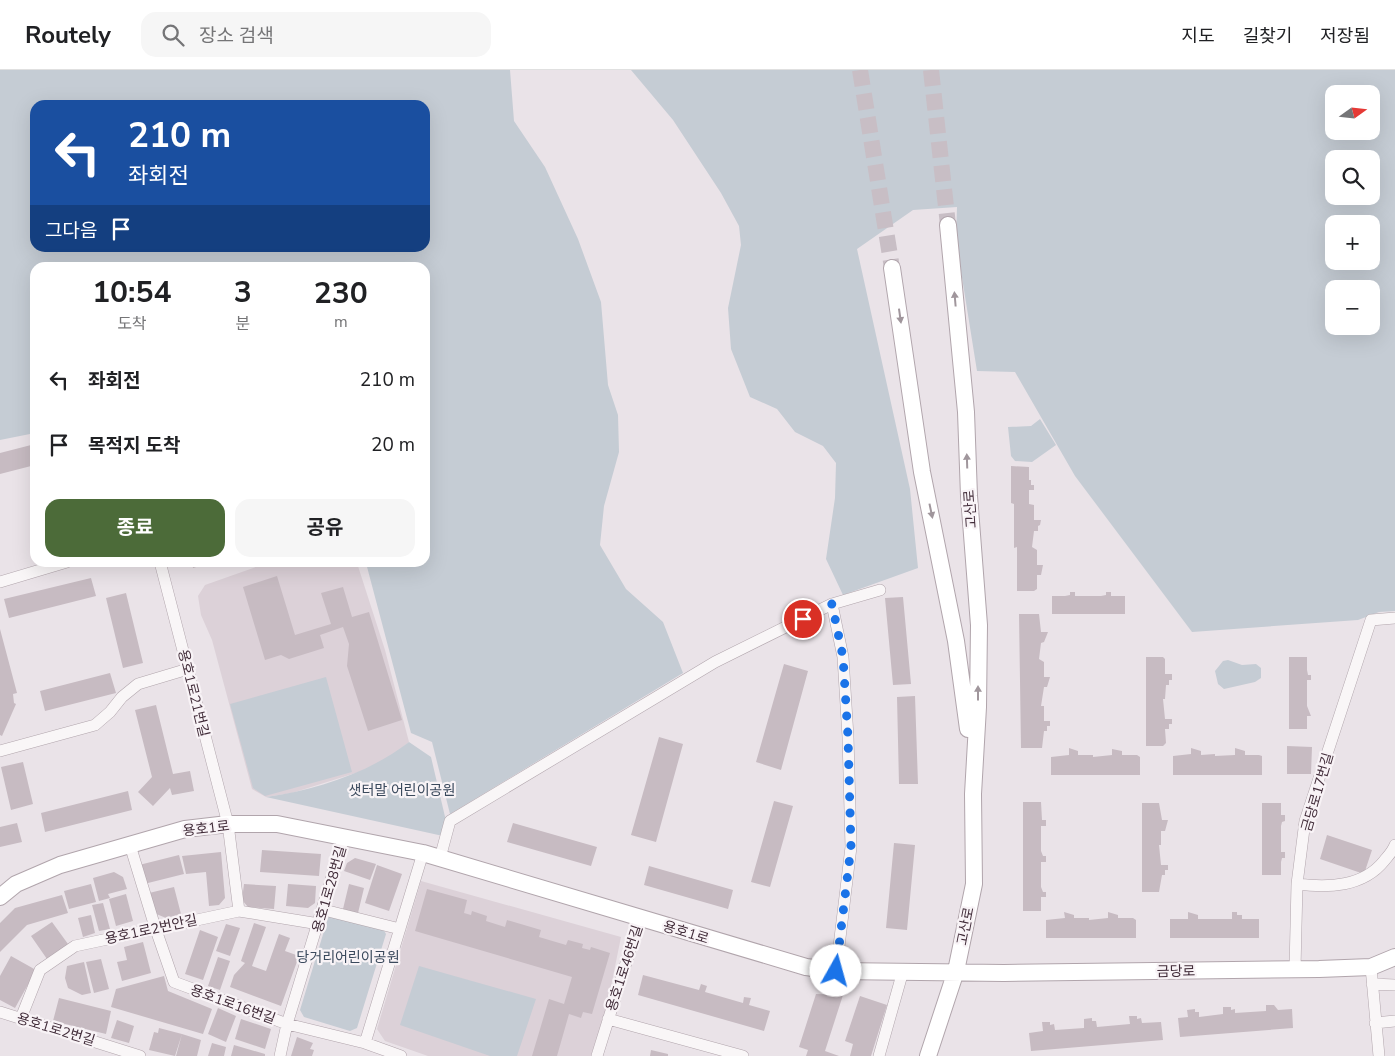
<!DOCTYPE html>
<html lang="ko">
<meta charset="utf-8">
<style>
:root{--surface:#fff;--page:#f6f6f6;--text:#202124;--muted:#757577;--line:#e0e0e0;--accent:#4c6b39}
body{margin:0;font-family:"Nunito Sans","Noto Sans KR",sans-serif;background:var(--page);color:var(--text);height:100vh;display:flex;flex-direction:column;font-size:19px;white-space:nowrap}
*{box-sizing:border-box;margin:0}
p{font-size:16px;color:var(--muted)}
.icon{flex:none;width:28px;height:28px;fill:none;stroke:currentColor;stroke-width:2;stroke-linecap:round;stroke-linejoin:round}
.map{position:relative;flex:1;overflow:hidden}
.details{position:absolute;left:30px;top:192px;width:400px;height:305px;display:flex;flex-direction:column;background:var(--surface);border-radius:15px;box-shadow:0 5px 20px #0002}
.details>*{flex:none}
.hud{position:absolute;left:30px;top:30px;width:400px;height:152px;border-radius:15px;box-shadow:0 5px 20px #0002;background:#1a4fa0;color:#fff;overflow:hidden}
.needle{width:32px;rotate:75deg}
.tools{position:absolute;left:1325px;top:15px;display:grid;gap:10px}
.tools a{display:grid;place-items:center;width:55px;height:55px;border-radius:10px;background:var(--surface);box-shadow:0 5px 20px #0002;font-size:25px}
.pin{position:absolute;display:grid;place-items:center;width:42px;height:42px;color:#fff;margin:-21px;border:2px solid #fff;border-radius:50%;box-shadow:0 1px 5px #0007}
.me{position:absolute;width:55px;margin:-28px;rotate:7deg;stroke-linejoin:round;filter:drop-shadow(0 0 4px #0008)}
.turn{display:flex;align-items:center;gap:18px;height:105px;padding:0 15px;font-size:22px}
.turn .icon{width:65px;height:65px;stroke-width:2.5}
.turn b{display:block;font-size:35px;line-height:42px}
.then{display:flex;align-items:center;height:48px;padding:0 15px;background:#0003;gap:10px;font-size:19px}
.eta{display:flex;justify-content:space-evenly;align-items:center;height:85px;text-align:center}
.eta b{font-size:30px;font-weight:700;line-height:35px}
.button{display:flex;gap:10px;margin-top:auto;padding:10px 15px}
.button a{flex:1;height:58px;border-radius:15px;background:var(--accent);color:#fff;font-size:20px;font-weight:700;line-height:58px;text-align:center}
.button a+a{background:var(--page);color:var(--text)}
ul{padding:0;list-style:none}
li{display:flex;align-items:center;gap:15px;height:65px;padding:0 15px}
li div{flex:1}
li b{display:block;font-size:19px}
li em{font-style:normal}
header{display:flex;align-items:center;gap:30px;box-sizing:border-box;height:70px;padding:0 25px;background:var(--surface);border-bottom:1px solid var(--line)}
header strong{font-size:24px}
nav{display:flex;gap:28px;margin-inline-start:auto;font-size:18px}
.search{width:350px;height:45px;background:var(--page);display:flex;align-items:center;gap:12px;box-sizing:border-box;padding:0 18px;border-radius:15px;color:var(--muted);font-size:19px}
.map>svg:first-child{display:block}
.built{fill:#dcd1d8}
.green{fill:#c5ccd4;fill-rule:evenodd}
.building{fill:#c7bbc2}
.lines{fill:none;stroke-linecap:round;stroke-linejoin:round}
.secondary-tunnel{stroke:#c8bec5;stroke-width:16;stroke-dasharray:16 8;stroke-linecap:butt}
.street-casing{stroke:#b1a5ac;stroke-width:12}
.secondary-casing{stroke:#b1a5ac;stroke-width:18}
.street{stroke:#f9f6f7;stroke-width:11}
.secondary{stroke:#fff;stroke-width:16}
.oneway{fill:#a0969c}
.route{stroke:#1a73e8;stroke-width:9;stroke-dasharray:0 16.2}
.labels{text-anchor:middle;stroke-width:4.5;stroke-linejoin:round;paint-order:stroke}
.street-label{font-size:14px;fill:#412c39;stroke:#f8f3f6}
.park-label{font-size:14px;fill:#3a495c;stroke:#f8f3f6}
</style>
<header>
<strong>Routely</strong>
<div class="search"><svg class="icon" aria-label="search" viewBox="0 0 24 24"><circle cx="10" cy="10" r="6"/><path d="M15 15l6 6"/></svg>장소 검색</div>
<nav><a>지도</a><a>길찾기</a><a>저장됨</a></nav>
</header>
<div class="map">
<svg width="1395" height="986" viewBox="0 0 1395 986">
<rect width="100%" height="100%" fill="#eae3e8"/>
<path class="built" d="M267 493H357L385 580 409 672 391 687 359 702 292 723 266 727 252 719 212 570 201 545 198 526 205 515Z
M421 811 621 867 606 941 591 986H428L385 971 377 959Z"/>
<path class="green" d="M0 0H510L514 51 545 97 578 169 601 232 608 315 618 345 619 382 604 436 600 475 626 519 663 552 683 603 450 744 432 672 411 663 366 493 425 492V198H35V363L0 370ZM35 35H425V178H35Z
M631 0H1395V541L1379 542 1358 550 1192 562 1075 406 1015 302 977 301 956 170 957 137 913 140 857 179 910 419 918 498 843 525 826 489 835 428 836 393 823 376 795 362 777 339 750 327 731 279 728 238 741 175 739 156 721 123 673 50ZM1334 24H1371V61H1334ZM1334 89H1371V126H1334ZM1334 154H1371V191H1334ZM1334 219H1371V256H1334Z
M1040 349 1056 375 1032 392 1015 391 1011 386 1008 357 1031 356Z
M1228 590 1242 595 1256 594 1261 598V608L1255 612 1224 619 1218 614 1215 601 1223 591Z
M326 607 352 702 265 726 253 718 230 634Z
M409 672 431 687 446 751 443 766 266 727C316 720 369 703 409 672Z
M333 844 383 859 386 864 357 958 350 961 304 947 300 940 328 848Z
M419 896 536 929 517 986H490L400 955Z"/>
<path class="building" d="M35 374V395L0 404V383Z
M1011 396 1029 397V410H1031V415H1034V420H1029V434L1034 435V450H1041L1040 455 1038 456V461H1034L1032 477 1037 480V495H1043L1041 505H1037V519L1034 521H1017V477L1014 478V434L1011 433Z
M192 492H209V493L193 498Z
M277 506 295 565 331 554 321 523 343 517 352 547 369 542 402 650 368 661 347 596 349 574 343 557 320 565 324 578 289 589 281 585 265 590 243 517Z
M91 508 96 526 9 548 4 529Z
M1070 522H1075V526H1101L1106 525V522H1111V526H1125V544H1052V526H1065L1070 525Z
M126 523 143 593 123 598 106 528Z
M903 527 911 614 893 615 885 528Z
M1019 544H1039L1041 562H1048L1044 572 1041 573 1039 589 1044 592V607H1050L1047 617H1044L1041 636H1044V651H1050V656H1047V661H1044L1042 678H1021Z
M0 559 17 623 13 624 14 633 16 634 2 666 0 665Z
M1146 587H1163L1165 589V604H1172V610H1169V615H1166L1165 629H1163L1165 649H1172V654H1169V659H1165L1166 673 1163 676H1146Z
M1289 587H1307V600L1308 605H1311V610H1307V636L1311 646H1307V659H1289Z
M784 594 808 601 781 700 756 692Z
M110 603 116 623 45 641 40 621Z
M915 626 918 714H899L897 627Z
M156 635 173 704 190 701 194 721 172 725 170 718 153 736 138 722 152 707 135 640Z
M659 667 683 674 656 772 631 765Z
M1287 676 1312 677 1311 704H1287Z
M1069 678 1078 681V685H1093V687L1112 685V679L1122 681V685H1137L1140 687V705H1051V687L1069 685Z
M1191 678 1201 681V685L1215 684V686L1235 685V678L1245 681V685H1259L1262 686V705H1173V686L1191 684Z
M23 692 33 734 11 740 1 697Z
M128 721 132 740 45 762 41 743Z
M774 731 793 736 770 817 751 812Z
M1023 732H1041L1042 750H1046V756H1041V781L1043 786H1046V792H1041V817L1043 822H1046V827H1041V841H1023Z
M1142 733H1159L1162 750H1168L1165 761H1161V775H1159L1161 795H1168V800H1165V805H1162L1159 822H1142Z
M1262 733H1281V745H1285V751L1282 752 1281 756V782H1285V788H1282L1281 792V805H1262Z
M17 753 22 772 0 777V757Z
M513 753 597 777 591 796 507 772Z
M1327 765 1372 780 1364 804 1320 789Z
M894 773 915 775 907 860 886 858Z
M262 780 321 784 319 806 260 802Z
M221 782 225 828 219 835 209 836 206 802 186 804 182 786Z
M179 785 184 804 144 814 139 795Z
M355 788 376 794 370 810 344 801 347 793Z
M377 795 402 804 389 841 365 833Z
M649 796 733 820 728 839 644 815Z
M114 802 123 807 127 819 108 824 110 828 99 831 93 808Z
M91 814 96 832 69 839 64 821Z
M244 814 276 816 274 839 248 837 242 830Z
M288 814 316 816 315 833 308 838 286 836Z
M349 814 364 818 358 843 343 839Z
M174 817 181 844 166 848 154 843 149 823Z
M427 819 467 830 464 843 471 845 472 841 487 846 486 851 505 857 507 850 541 860 539 867 566 875 568 870 583 874 582 878 590 880 591 877 610 883 592 944 583 942 581 948 569 944 557 986H532L549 929 564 934 572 907 415 861Z
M126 824 133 851 116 856 109 829Z
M62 825 68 843 27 855 0 882V853L15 838Z
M103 833 110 859 99 861 92 835Z
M1064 842 1074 845V848H1089V850L1108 848V842L1118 845V848H1133L1136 850V868H1046V850L1065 848Z
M1188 842 1198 845V849H1232V842H1237V845H1242V849H1259V868H1170V849H1188Z
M91 845 95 863 83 867 78 848Z
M52 852 68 874 47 889 31 866Z
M254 853 266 857 252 896 266 901 279 864 290 868 285 881 299 886 281 936 230 917 234 905 245 893 241 891Z
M226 854 240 858 230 886 216 881Z
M200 860 218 867 203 910 185 904Z
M143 872 151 903 122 911 117 892 127 890 124 877Z
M11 886 36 900 15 938 0 930V906Z
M218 887 230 891 220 920 208 916Z
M101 889 109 919 94 923 86 892Z
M84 892 91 923 82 925 68 918 65 908 67 896Z
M643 905 699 920 701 914 707 916 705 922 743 933 744 927 751 928 749 935 770 941 764 961 638 925Z
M164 906 168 921 212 939 203 964 111 937 116 919Z
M816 924 843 925 825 981 839 986H806L808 980 799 977Z
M860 926 887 935 871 986H850L853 974 845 971Z
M59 928 111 941 106 964 53 951Z
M1266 935H1274L1278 940 1292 939 1293 958 1180 967 1178 948 1188 947 1187 940 1195 939V942H1199V947L1223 944V937H1231V940L1235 939V943L1266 941Z
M218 938 236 946 226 972 208 964Z
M1129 946H1137V949L1141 948 1142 953 1161 952 1163 970 1031 981 1029 963 1043 961 1042 952H1050V955L1054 954 1055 960 1084 958V949L1092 948V951H1096L1097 957 1130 954Z
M241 949 271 959 265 979 235 969Z
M117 950 134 956 129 973 111 968Z
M159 958 182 964 175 986 149 980 154 962 158 963Z
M182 964 201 970 197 986H176Z
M297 967 313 973 310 979 314 980 312 986H291Z
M212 973 226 977 224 986H208Z
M234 975 265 984V986H231Z
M651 980 668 984V986H650Z"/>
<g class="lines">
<path class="secondary-tunnel" d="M860 0 892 198
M931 0 948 155"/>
<g class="street-casing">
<path id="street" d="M160 492 228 754 239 841
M0 512 67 492
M832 534 843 587 848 667 851 777 836 901
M0 681 95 655 110 642 122 627 138 614 188 599
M130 775 155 857 174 912 287 954 365 973 401 986
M440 788 450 751 715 592 832 534 880 520
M1297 814C1328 818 1363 817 1384 791 1388 786 1393 781 1395 775
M324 840 400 859
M1371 897 1379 986
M1295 899 1297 814 1305 751 1371 550 1395 548
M1372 914 1395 915
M0 942 140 986
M21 948 40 900 75 876 239 841 319 854
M608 949 743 986
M1375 953 1395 951
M365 973 423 783
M280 986 287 954 344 767
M597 986 640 848
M879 986 903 901"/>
</g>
<g class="secondary-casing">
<path id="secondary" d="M892 198 922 402 956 571 968 659
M0 827 16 814 60 795 185 759 228 754H277L423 783 806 897 836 901 1004 903 1319 899 1371 897 1395 887
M928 986 956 901 974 814 973 724 978 637 979 555 969 426 966 342 948 155"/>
</g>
<use href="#street" class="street"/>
<use href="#secondary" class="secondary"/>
</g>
<defs><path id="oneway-solid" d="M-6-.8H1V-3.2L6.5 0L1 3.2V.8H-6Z" transform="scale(1.25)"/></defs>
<g class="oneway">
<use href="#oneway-solid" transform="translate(955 229) rotate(-95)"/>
<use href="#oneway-solid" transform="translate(900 246) rotate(82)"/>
<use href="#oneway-solid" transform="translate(967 391) rotate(-92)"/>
<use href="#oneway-solid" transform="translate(931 441) rotate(78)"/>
<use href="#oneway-solid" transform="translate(978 623) rotate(-90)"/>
</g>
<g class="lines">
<path class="route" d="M803 549 832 534 843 587 848 667 851 777 836 901"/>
</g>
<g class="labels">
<g class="street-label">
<text transform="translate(970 439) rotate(-94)" y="5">고산로</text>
<text transform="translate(194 623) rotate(76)" y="5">용호1로21번길</text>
<text transform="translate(1317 722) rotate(-74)" y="5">금당로17번길</text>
<text transform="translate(206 758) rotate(-7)" y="5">용호1로</text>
<text transform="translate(329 819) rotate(-74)" y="5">용호1로28번길</text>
<text transform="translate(965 856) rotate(-79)" y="5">고산로</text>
<text transform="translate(151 859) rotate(-12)" y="5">용호1로2번안길</text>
<text transform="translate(686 862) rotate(17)" y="5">용호1로</text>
<text transform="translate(624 898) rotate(-72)" y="5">용호1로46번길</text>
<text transform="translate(1176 901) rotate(-1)" y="5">금당로</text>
<text transform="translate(233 934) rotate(20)" y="5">용호1로16번길</text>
<text transform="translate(56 959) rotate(17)" y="5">용호1로2번길</text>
</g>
<g class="park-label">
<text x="402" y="725">샛터말 어린이공원</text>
<text x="348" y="892">당거리어린이공원</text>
</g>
</g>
</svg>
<div class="tools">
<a><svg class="needle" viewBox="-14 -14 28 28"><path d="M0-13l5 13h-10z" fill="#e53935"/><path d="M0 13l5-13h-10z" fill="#757577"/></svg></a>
<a><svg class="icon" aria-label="search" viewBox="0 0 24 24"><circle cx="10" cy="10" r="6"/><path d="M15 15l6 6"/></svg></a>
<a>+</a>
<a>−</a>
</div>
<div class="pin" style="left:803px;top:549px;background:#d93025"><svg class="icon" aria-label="arrive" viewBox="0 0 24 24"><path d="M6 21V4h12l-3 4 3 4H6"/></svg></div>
<svg class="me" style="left:836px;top:901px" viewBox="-20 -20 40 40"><circle r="19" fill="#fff"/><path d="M0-13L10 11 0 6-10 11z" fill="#1a73e8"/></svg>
<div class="hud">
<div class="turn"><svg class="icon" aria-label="left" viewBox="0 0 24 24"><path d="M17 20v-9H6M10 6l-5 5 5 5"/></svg><div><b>210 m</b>좌회전</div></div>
<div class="then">그다음<svg class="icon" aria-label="arrive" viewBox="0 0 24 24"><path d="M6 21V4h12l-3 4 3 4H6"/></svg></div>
</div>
<section class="details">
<div class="eta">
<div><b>10:54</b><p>도착</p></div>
<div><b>3</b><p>분</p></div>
<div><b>230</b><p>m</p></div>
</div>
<ul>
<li><svg class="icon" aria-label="left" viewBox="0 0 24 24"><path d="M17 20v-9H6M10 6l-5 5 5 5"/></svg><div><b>좌회전</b></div><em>210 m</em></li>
<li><svg class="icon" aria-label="arrive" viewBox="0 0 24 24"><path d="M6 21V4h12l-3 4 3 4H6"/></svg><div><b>목적지 도착</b></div><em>20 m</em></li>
</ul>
<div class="button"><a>종료</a><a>공유</a></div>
</section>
</div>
